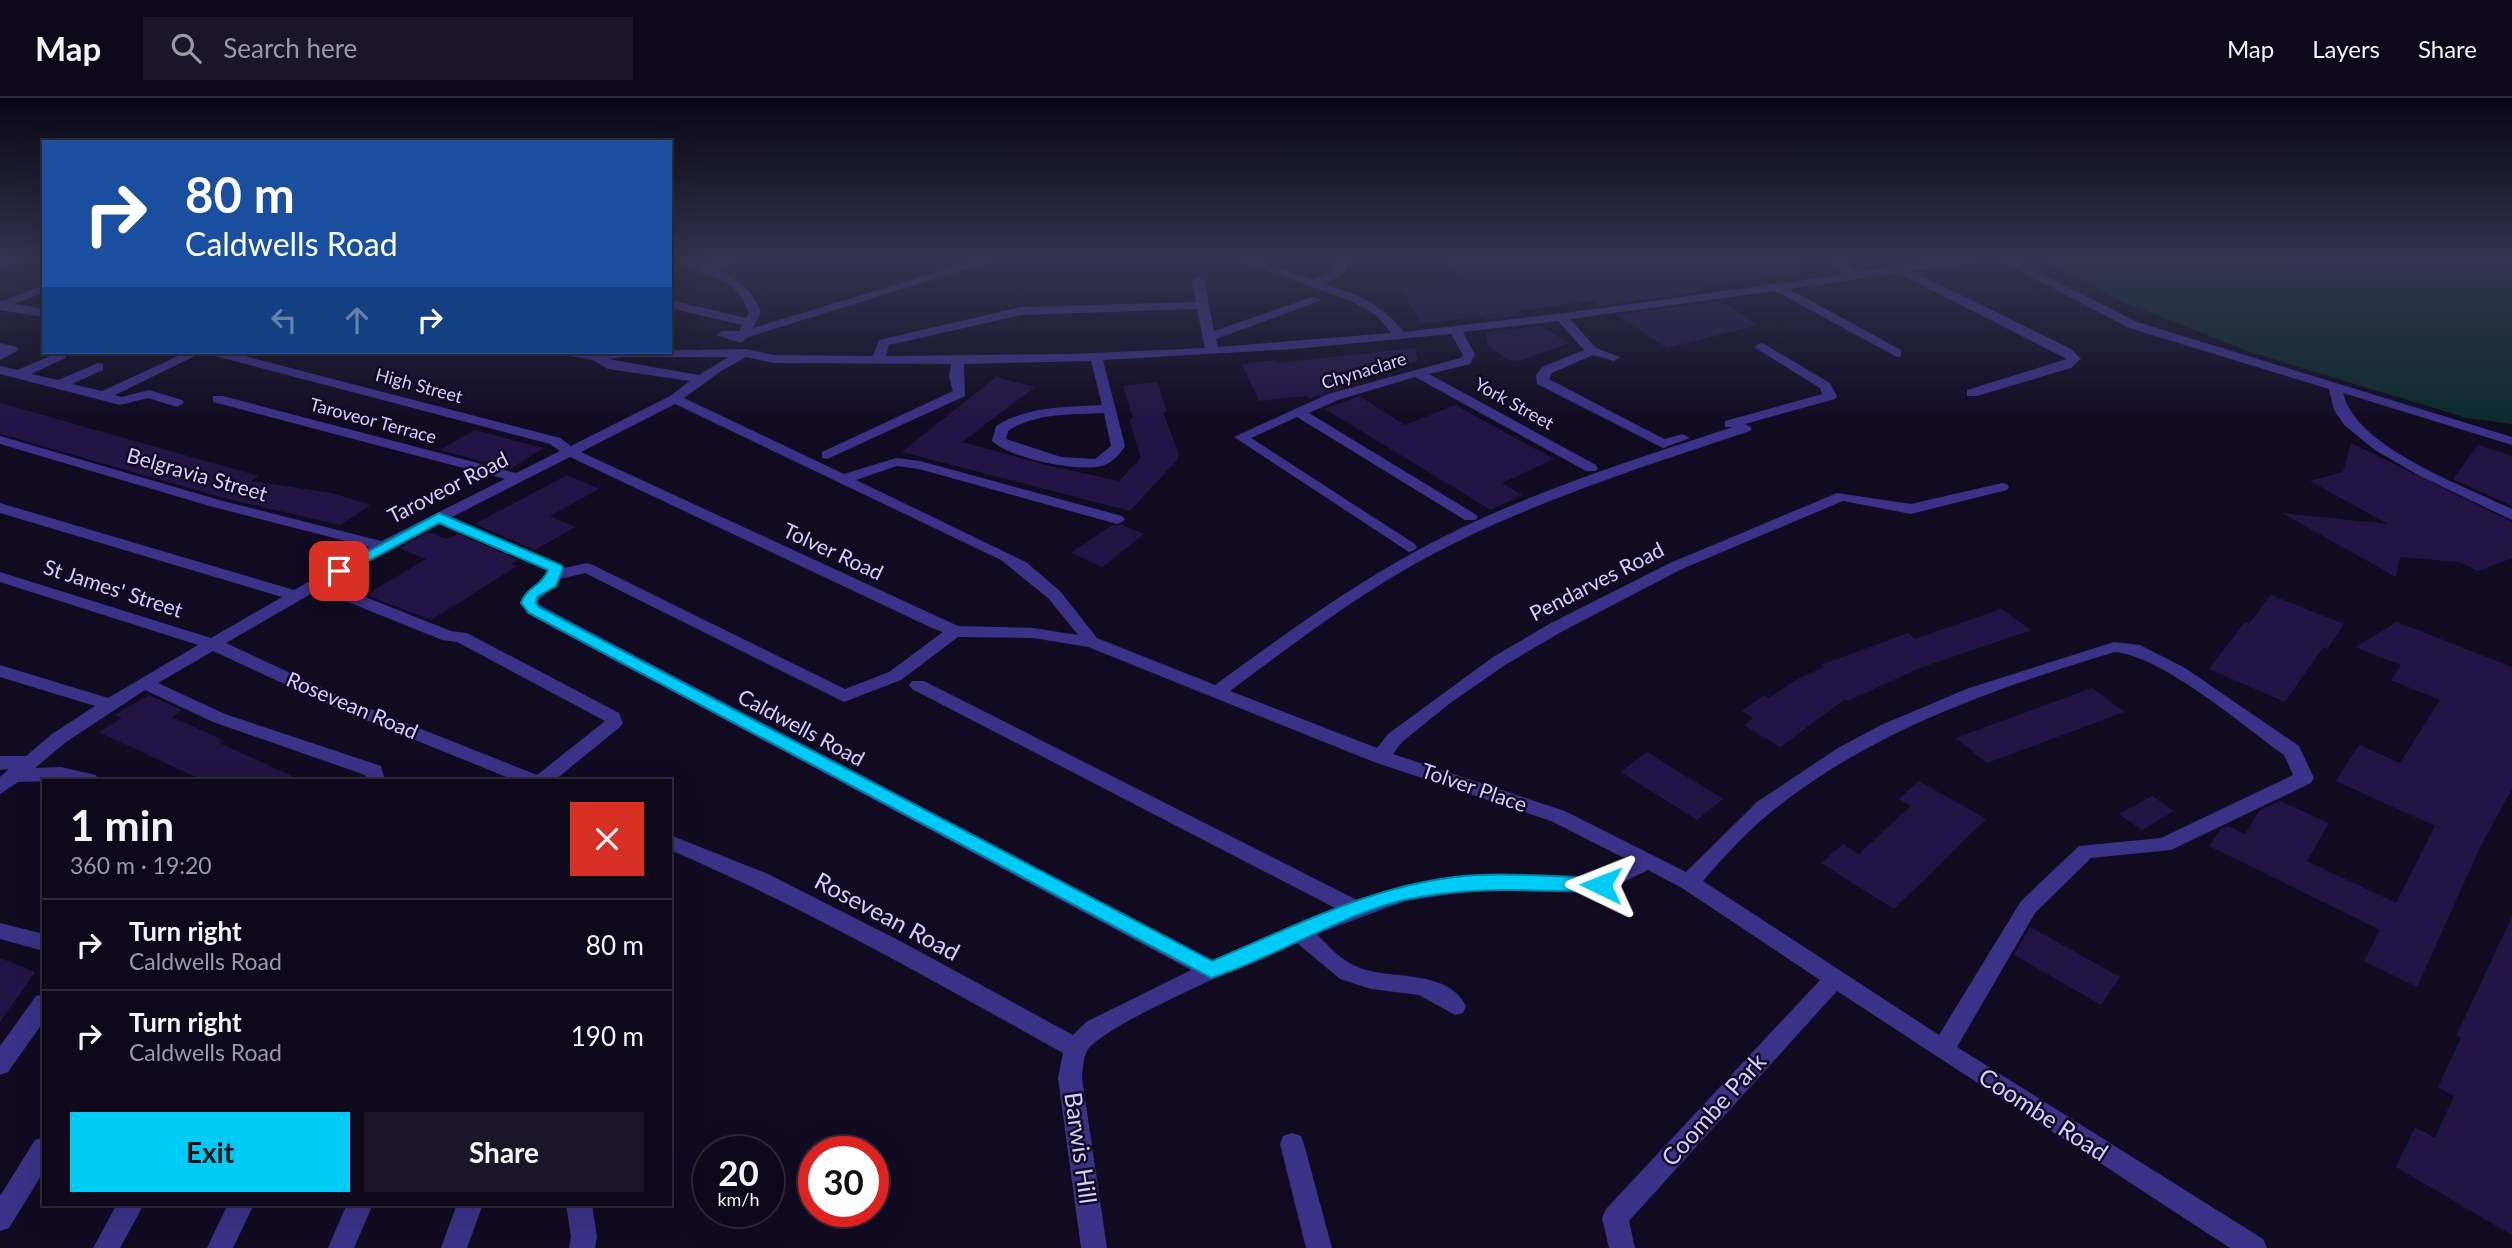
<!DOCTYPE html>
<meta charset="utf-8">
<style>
:root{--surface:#0d081a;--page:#1b1627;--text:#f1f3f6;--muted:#9a9aa2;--line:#2d2939;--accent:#00cbf7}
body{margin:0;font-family:Lato,sans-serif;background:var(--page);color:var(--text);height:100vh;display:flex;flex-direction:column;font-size:26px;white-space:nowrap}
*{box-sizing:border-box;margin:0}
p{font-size:23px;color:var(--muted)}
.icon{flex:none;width:38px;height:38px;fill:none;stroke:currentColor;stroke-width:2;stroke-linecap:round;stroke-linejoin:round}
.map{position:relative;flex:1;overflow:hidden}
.details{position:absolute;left:42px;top:681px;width:630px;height:427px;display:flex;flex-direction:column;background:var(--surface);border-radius:0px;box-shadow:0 7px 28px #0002,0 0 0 2px var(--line)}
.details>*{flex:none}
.banner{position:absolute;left:42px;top:42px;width:630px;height:214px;border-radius:0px;box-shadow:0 7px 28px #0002,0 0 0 2px var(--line);background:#1a4fa0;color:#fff;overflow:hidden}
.speed{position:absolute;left:693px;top:1038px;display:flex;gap:14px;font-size:35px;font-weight:700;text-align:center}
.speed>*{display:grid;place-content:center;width:91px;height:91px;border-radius:50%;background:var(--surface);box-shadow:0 7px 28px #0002,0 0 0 2px var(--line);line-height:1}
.speed small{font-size:18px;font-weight:400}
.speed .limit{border:10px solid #d22;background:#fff;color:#111}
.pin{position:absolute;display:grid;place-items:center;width:60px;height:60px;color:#fff;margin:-30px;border-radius:14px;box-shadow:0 4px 10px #0006}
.me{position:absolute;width:77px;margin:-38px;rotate:272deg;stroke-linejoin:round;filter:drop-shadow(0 0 5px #0008)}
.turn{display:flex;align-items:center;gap:24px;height:147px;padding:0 28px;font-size:32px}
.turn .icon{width:91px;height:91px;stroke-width:2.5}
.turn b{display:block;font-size:49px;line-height:60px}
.lanes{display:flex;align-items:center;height:66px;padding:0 28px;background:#0003;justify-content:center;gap:35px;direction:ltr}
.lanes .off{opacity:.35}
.round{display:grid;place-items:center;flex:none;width:74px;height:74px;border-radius:0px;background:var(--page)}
.overview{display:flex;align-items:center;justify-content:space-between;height:119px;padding:0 28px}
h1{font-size:42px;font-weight:700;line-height:52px}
.action{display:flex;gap:14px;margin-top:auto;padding:14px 28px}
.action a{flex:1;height:80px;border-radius:0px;background:var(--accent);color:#111;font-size:28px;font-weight:700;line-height:80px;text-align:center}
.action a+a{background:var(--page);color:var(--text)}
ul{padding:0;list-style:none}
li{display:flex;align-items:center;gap:21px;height:91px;padding:0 28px;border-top:2px solid var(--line)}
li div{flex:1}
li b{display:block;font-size:26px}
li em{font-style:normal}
header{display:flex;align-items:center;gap:42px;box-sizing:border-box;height:98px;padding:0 35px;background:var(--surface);border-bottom:2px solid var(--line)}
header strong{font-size:33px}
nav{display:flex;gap:38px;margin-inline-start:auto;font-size:24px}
.search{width:490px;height:63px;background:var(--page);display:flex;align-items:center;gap:18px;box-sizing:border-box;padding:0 24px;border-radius:0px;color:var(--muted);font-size:26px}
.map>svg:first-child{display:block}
.green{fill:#0d2b2c}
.building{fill:#221545}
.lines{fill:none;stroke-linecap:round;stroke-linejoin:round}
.minor{fill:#3b3186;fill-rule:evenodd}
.route{fill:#00cbf7;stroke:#0084a1;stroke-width:2}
.labels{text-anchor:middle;stroke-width:5;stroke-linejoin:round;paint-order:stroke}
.far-street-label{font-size:18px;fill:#d6ccff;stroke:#110b22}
.street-label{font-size:21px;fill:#d6ccff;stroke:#110b22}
.near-street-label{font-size:24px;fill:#d6ccff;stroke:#110b22}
</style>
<header>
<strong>Map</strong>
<div class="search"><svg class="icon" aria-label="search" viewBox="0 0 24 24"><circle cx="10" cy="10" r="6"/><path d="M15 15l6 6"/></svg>Search here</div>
<nav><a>Map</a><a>Layers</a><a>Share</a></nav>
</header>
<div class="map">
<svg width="2512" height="1150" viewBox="0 0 2512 1150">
<rect width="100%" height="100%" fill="#110b22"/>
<path class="green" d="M2060 161H2512V326L2467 320 2247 253 2121 203 2048 164Z"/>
<path class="building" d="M1446 161H1798L1799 176 1699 189 1705 193 1600 208 1593 203 1517 213 1523 217 1484 222V218L1421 226 1401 191 1467 183Z
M1720 203 1758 227 1667 250 1616 217Z
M1540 228 1569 245 1519 263 1509 262 1488 248 1486 234Z
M1415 250 1418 263 1338 285 1344 289 1310 301 1306 298 1259 303 1242 266 1275 262 1277 265Z
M996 279 1035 289 962 344 1046 367 1119 383 1141 360 1129 321 1133 320 1123 288 1157 284 1167 314H1163L1179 357 1176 363 1130 413 902 354Z
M1359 298 1405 327 1455 307 1554 361 1502 385 1522 397 1491 412 1325 311Z
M0 305 259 378 251 383 332 395 370 407 340 427 224 400 0 336Z
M475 332 543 350 510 371 440 352Z
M2351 345 2512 424V460L2478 473 2459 464 2400 459 2396 479 2282 415 2388 426 2310 383 2343 374Z
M2478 347 2512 358V408L2453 381Z
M567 377 599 391 550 418 575 429 535 452 475 426Z
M1112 427H1123L1144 436 1102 469 1071 455Z
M429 434 447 441 458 436 518 462 511 466 517 468 431 522 366 497 426 461 399 450Z
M2271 497 2344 526 2327 551 2323 549 2285 604 2209 571 2245 524 2249 526Z
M2001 511 2031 532 1917 571 1848 603 1845 601 1780 649 1744 627 1753 620 1742 613 1764 597 1769 600 1798 581 1824 569 1821 567 1908 535 1915 541Z
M2397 524 2512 569V691L2480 749 2417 889 2364 863 2380 832 2209 748 2221 731 2228 728 2245 736 2260 712 2280 703 2329 725 2307 763 2396 805 2435 728 2336 683 2359 647 2400 665 2440 602 2391 582 2401 567 2355 549Z
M2092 590 2124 614 1987 665 1956 640Z
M149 597 182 612 172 619 223 642 219 645 301 682H202L99 634 122 620 115 617Z
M1647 654 1684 677 1723 701 1697 722 1621 674Z
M1919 683 1986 721 1894 811 1821 765 1843 746 1859 756 1911 708 1899 701Z
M2152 698 2174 713 2142 732 2119 716Z
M2512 819V1137L2396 1069 2415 1029 2435 1040 2454 998 2438 989 2461 940 2456 938Z
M2030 829 2120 879 2101 907 2014 857Z
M0 860 35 874 0 924Z"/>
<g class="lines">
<path class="minor" d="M23 161 21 163 0 168V162Z
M675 161C687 161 694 164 705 166 711 167 729 161 740 161L717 171C738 181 752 192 761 214L753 230 980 161H998L748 239 741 245 716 237 722 233H739L742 227 670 210V202L746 220 749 214C732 172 703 183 675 161Z
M1236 161H1253L1314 182 1335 171 1337 161H1349L1344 175 1325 186C1363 199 1377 203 1404 234L1596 211 1847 176 1828 161H1841L1859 174 1952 161H1982L1976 164 1912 173 2071 251 2081 261 2071 270 1977 298H1967V292L2067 261 1898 175 1789 191 1901 252V258L1897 259 1775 193 1570 221 1596 250 1620 259 1614 263 1593 257 1552 275 1549 281 1664 341 1683 336 1690 340 1663 350 1537 286 1536 277 1542 269 1584 252 1558 223 1463 234 1475 257 1470 266 1429 276 1596 367 1598 370 1596 373H1586L1415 279 1338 302 1309 315 1475 416 1478 419 1475 422H1465L1297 319 1251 340 1415 446 1417 449 1415 452 1409 454 1234 339 1328 296 1460 260 1463 257 1451 236 1294 251 1103 262 1125 348C1120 356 1114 363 1105 367 1081 376 1010 360 992 343L996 328C1028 308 1065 309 1102 307L1091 263 964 266 965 298 827 361 822 360V354L953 293 949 279 951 266 773 265 746 259 721 273 684 300 844 376 896 360 920 363 1122 418 1125 421 1122 424 1117 426 919 371 897 368 856 382 1026 464 1060 493 1097 540 1215 587C1281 539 1346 491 1418 452 1517 398 1626 364 1733 329H1725V323L1822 296 1820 290 1754 249 1760 245 1764 246 1830 285 1837 298 1835 301 1745 326 1752 330 1750 333C1642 369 1534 403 1433 456 1361 494 1296 544 1230 593L1377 650 1388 636 1493 559 1551 525 1670 465 1837 395 1911 406 2002 385 2007 386 2009 389 2007 392 1911 416 1843 403 1682 471 1563 533 1505 567 1449 606 1402 644 1393 656 1565 713 1686 774 1757 704 1838 650 1881 627 1969 590 2114 544 2140 547 2185 570 2299 648 2314 680 2311 685 2171 752 2091 760 2035 815 1957 949 2263 1141 2267 1150H2230L1837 893 1629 1123 1635 1150H1609L1602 1120 1606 1111 1820 882 1682 790 1648 772 1601 795 1478 792 1405 803 1317 836C1329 849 1343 864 1360 870 1392 882 1448 871 1466 908L1463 915 1455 917 1419 897 1371 891 1340 881 1297 845C1261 860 1103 926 1087 953 1083 960 1083 972 1082 980L1107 1150H1081L1058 980 1063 955C934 883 806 810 670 752V737L768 776 902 844 1073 937 1086 924 1191 872 528 516 520 505C527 492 543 486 548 472L440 425 330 485 451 533 467 535 619 615 623 625 620 629 555 682H514L336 610 213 553 158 585 225 616 381 668 385 682H367L365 677 213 624 145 592 66 644 35 670 61 669 96 677 98 682 18 684 0 696V679L9 671 0 672V658H26L52 636 95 608 0 579V567L108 600 198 547 0 484V474L211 540 282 499 0 415V405L294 492 369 449 213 409 0 346V338L223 403 381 443 505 381 213 304V298H223L516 375 560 353 550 346 211 257 209 254H229L560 340 571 348 670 298 690 283 608 271 593 262 565 257 563 254 747 251 773 257 873 258 879 242 1021 209 1196 204 1192 182 1198 179 1204 182 1214 233 1312 199 1322 202 1216 241 1218 249 1391 235 1376 217 1351 203ZM1197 211 1205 250 1071 256 886 258 889 247 1021 217ZM622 259H728L699 277 608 261ZM675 306 1001 462 1048 500 1078 537 1033 530 958 528 581 354ZM1104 315 1111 348 1095 361 1061 359 1006 341 1008 333C1037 314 1071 317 1104 315ZM570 359 932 530 943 534 889 574 845 591 593 467 587 465 564 470 562 467 452 419ZM585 475 844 604 901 582 958 539 1033 540 1088 549 1374 664 1551 723 1630 763 1598 779 1478 776 1404 787 1357 802 924 583H912L909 587 912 591 1335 810 1212 862 536 505 560 481ZM318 492 442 542 457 544 605 623 537 677 348 602 226 545ZM2115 554C2164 559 2242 627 2284 657L2293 677 2161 740 2079 748 2021 803 1939 937 1703 783C1724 759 1745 735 1770 715 1870 633 1993 591 2115 554Z
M1997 161H2012L2137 224 2512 339V347L2343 295C2356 350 2465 388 2512 411V422L2420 378 2375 352 2344 327 2334 312 2329 291 2129 230Z
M44 187V194L15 206 44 211V219L0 212V204Z
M0 245 17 249 19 252 0 262Z
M60 254 66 258 64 261 31 276 58 282 98 265 103 266V272L72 286 102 293 187 254H203L115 297 121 299 149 292 182 302 184 305 177 309 148 300 120 307 0 276V268L17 272Z
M0 825 44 836V853L0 841Z
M44 896V923L8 974 0 977V948L36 898Z
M1292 1035 1301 1038 1304 1046 1332 1150H1306L1280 1046 1283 1038Z
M44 1039V1073L9 1130 0 1133V1098L35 1042Z
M117 1106H144L120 1150H93Z
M228 1106H254L233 1150H207Z
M347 1106H373L354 1150H328Z
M457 1106H483L467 1150H441Z
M566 1106H592L597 1139 595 1150H569L571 1139Z"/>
</g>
<linearGradient id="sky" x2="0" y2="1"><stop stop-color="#090613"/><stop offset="0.5" stop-color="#32344f"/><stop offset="1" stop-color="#32344f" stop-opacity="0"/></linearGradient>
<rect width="2512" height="322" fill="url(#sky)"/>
<path class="route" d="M439 415 561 467 563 470 556 488 537 499 536 505 539 509 1212 863C1297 827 1385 781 1479 777 1519 775 1561 779 1601 780L1608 782 1610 787 1608 792 1601 794C1535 793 1469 787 1404 802 1337 818 1277 859 1211 880L529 515 521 505C526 489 542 488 548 472L439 425 344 476H334L332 473Z"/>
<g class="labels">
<g class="far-street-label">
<text transform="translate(1364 273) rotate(-17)" y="6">Chynaclare</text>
<text transform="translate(419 288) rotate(15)" y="6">High Street</text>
<text transform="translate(1514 306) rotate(29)" y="6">York Street</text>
<text transform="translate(373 323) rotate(15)" y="6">Taroveor Terrace</text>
</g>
<g class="street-label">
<text transform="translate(197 377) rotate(16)" y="7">Belgravia Street</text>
<text transform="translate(448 390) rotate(-27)" y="7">Taroveor Road</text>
<text transform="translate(833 454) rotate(25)" y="7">Tolver Road</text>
<text transform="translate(1597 484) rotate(-27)" y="7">Pendarves Road</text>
<text transform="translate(113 491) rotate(18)" y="7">St James' Street</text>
<text transform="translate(352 608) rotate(23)" y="7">Rosevean Road</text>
<text transform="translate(801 630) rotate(28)" y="7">Caldwells Road</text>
<text transform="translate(1474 690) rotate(19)" y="7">Tolver Place</text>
</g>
<g class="near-street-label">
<text transform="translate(887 819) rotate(28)" y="8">Rosevean Road</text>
<text transform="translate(1714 1012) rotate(-48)" y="8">Coombe Park</text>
<text transform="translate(2043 1017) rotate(33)" y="8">Coombe Road</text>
<text transform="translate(1080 1050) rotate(82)" y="8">Barwis Hill</text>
</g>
</g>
</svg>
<div class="speed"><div>20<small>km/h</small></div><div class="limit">30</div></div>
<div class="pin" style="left:339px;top:473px;background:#d93025"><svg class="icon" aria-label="arrive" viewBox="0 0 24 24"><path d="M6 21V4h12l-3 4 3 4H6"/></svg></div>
<svg class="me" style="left:1601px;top:787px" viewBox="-20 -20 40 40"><path d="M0-17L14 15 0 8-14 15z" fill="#00cbf7" stroke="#fff" stroke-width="4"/></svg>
<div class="banner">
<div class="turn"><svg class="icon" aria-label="right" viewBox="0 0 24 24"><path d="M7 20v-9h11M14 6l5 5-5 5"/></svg><div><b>80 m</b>Caldwells Road</div></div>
<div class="lanes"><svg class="icon off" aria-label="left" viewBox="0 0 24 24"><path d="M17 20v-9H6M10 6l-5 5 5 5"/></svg><svg class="icon off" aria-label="ahead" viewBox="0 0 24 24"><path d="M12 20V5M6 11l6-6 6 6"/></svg><svg class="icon" aria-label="right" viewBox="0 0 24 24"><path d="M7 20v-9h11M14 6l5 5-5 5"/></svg></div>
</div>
<section class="details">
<div class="overview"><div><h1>1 min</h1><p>360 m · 19:20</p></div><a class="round" style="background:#d93025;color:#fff"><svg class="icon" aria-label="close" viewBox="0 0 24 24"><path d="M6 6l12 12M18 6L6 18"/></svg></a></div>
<ul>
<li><svg class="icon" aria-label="right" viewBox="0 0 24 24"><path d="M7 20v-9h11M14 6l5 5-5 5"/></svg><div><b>Turn right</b><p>Caldwells Road</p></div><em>80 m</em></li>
<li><svg class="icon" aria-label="right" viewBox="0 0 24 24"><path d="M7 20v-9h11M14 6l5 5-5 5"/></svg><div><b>Turn right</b><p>Caldwells Road</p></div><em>190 m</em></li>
</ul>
<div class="action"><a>Exit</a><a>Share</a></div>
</section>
</div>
